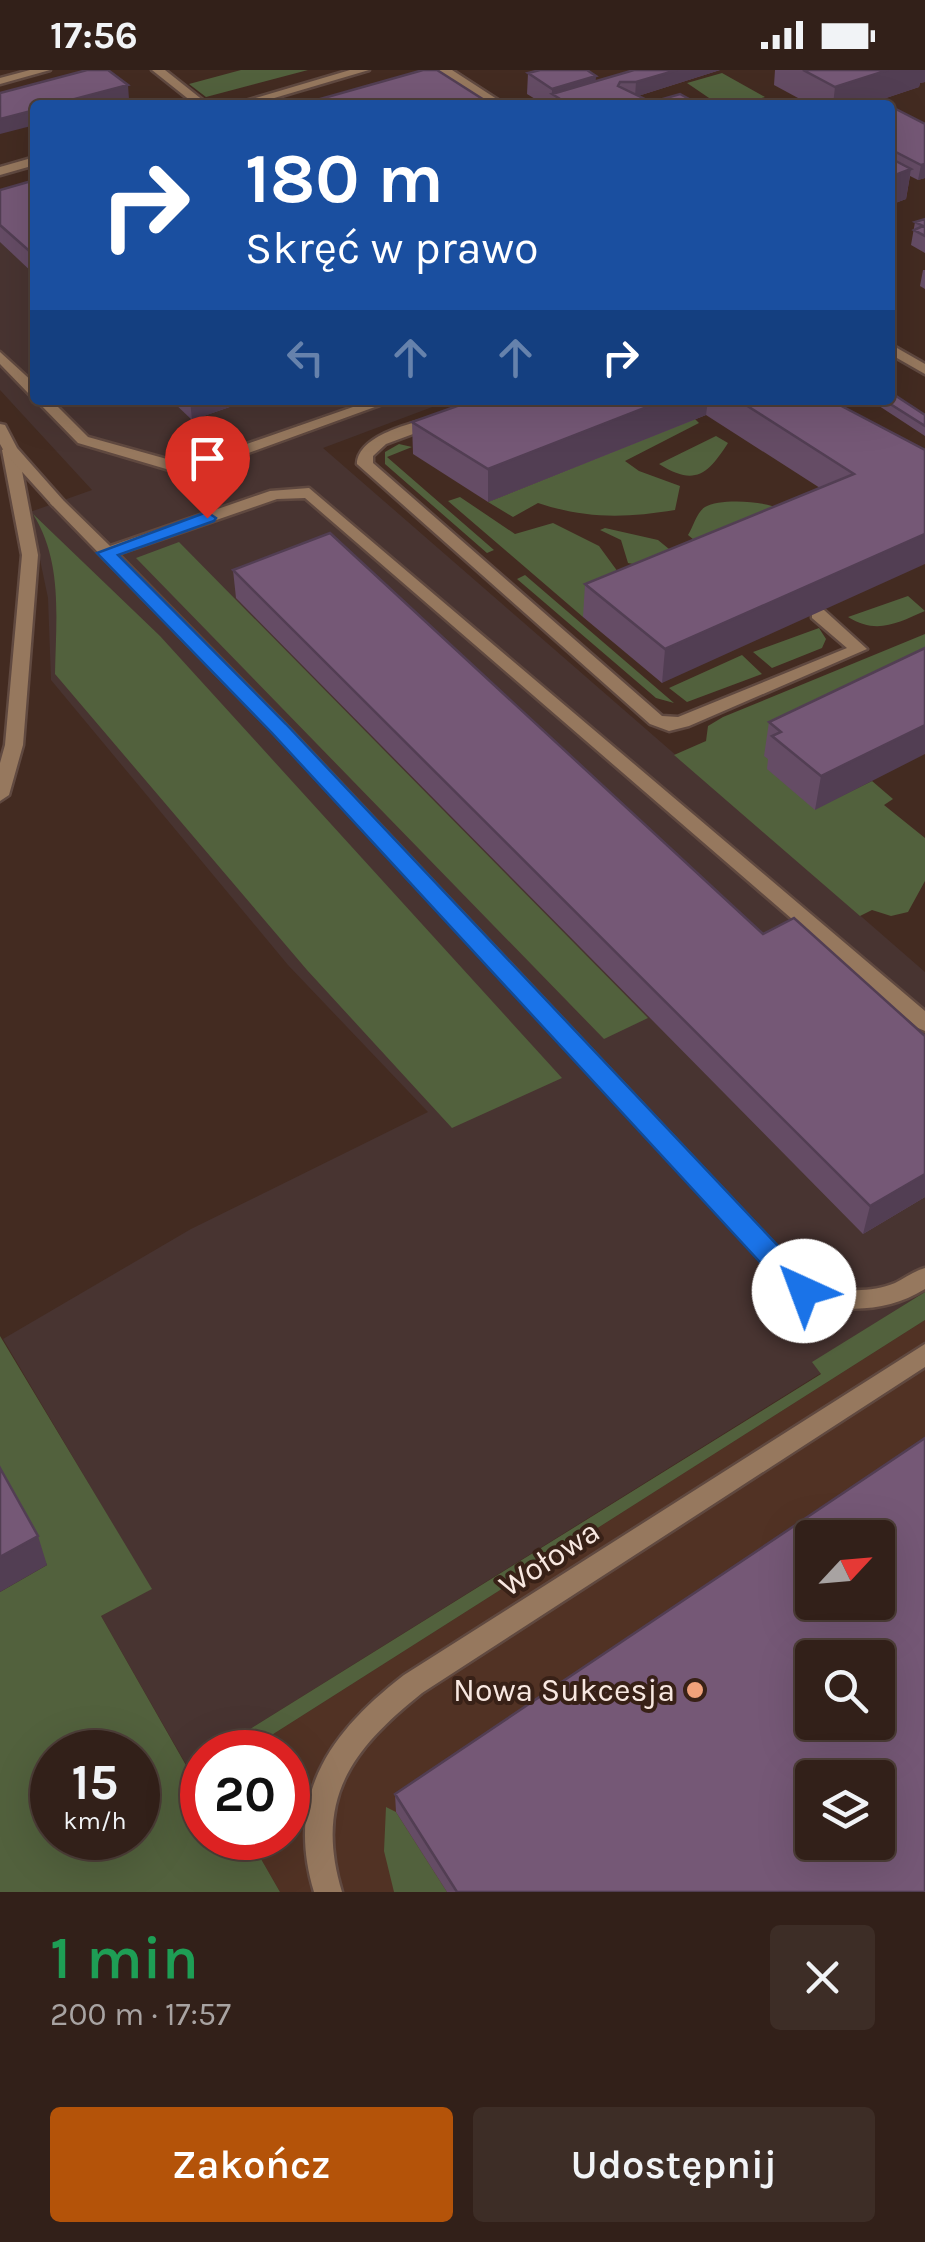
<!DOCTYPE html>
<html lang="pl">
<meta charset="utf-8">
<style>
:root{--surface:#322019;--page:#3d2d26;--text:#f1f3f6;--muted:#a8a3a2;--line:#4d3e38;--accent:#b45309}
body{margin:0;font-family:Karla,sans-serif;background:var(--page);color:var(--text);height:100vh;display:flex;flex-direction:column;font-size:38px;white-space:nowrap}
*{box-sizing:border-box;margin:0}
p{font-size:32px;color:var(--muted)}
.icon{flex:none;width:55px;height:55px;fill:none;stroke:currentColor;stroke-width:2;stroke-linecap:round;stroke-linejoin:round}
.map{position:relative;height:1822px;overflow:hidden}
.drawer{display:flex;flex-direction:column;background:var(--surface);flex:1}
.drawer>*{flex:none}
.hud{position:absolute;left:30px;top:30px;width:865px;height:305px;border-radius:10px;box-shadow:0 10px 40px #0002,0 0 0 2px var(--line);background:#1a4fa0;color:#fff;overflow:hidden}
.needle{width:65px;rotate:64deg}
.controls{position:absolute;left:795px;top:1450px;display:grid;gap:20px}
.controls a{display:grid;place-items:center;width:100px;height:100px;border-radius:10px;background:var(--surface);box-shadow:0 10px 40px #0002,0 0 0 2px var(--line);font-size:50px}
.speed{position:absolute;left:30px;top:1660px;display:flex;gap:20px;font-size:50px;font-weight:700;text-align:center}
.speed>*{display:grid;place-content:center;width:130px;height:130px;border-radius:50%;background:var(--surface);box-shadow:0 10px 40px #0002,0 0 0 2px var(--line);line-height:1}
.speed small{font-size:25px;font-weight:400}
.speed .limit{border:15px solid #d22;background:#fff;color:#111}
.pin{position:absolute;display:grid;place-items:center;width:85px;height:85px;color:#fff;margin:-102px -42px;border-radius:50% 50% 50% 0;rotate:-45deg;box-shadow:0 0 10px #0007}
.pin .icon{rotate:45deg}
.me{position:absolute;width:110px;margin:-55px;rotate:317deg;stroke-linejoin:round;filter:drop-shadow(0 0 8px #0008)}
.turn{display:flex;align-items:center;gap:35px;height:210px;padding:0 50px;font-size:45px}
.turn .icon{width:130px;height:130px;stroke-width:2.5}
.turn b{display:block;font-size:70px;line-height:85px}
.lanes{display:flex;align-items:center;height:95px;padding:0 50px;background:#0003;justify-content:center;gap:50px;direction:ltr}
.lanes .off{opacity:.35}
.round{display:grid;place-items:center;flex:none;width:105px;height:105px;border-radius:10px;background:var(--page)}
.overview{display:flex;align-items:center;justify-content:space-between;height:170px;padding:0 50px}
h1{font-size:60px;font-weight:600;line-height:75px;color:#1e9e55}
.cta{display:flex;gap:20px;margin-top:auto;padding:20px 50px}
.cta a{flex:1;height:115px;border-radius:10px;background:var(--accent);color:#fff;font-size:40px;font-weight:600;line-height:115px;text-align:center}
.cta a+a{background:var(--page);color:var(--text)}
.status{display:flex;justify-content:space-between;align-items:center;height:70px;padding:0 50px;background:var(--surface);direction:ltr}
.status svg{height:28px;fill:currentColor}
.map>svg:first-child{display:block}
.built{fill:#513224;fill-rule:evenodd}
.industrial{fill:#483431}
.green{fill:#52613d;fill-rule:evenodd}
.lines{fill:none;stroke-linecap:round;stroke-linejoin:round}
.service-casing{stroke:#604940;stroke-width:5}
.minor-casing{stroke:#604940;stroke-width:5}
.service{fill:#96785e;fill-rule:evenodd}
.minor{fill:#96785e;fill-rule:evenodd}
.wall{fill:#654c65}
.shaded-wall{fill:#523e53}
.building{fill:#755876;stroke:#523e53;stroke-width:2.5;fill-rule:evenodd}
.route{fill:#1a73e8;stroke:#114b97;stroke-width:2.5}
.poi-dot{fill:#f1a27b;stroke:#382117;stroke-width:4}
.labels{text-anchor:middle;stroke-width:8;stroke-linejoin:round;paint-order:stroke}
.near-street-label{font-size:32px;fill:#f8e8e1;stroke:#382117}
.near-poi-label{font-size:32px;fill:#f8e8e1;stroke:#382117;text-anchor:end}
</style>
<div class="status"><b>17:56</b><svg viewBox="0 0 49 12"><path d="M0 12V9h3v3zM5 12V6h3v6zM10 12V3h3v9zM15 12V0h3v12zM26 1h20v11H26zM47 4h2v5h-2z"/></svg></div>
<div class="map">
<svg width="925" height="1822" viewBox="0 0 925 1822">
<rect width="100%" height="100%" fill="#432b21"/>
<path class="built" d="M925 1250V1822H280L249 1768H288V1682H245ZM812 1468H878V1532H812ZM812 1588H878V1652H812ZM812 1708H878V1772H812Z"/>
<path class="industrial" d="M35 132V330H451L323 378 925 902V1222L813 1292 821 1303 213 1682H202V1689L188 1698 101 1546 151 1519 3 1269 191 1159 428 1042 288 895 51 610 48 528 30 442 92 420 0 320V142Z"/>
<path class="green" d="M241 0H308L206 27 189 14Z
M722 3 765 27 739 35H699L712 30 687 13Z
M695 349 699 353 625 391 639 401 680 416 675 440C626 448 586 449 538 433L513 447 488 432Z
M716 366 728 373C708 404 695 417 659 394Z
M399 374 412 377 387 387 494 480 487 483 385 394V382Z
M460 427 515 464 553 453 599 476 618 502 694 470 688 465C693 457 697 442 705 437 720 428 766 431 779 439L583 547 448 431Z
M33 444 160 566 562 1008 452 1058 307 900 55 604C56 549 63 492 33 444Z
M605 458 658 470 669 479 643 496 628 493 621 470 600 460Z
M179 472 648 948 604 969 136 488Z
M525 505 674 633 656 628 517 509Z
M908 526 925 541C897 553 877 565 848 547Z
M819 558 826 569 822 578 772 598 753 582Z
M925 564V608L768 699 815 739 872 711 893 729 884 735 925 768V811L908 842 891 846 872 840 860 846 674 685 706 671 708 656 723 647Z
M742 585 762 604 687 632 669 618Z
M925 1222V1250L245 1682H213L821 1304 812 1292Z
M0 1266 152 1519 101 1546 187 1697 202 1689V1768H249L280 1822H0V1522L47 1495 0 1410ZM52 1682H138V1768H52Z
M386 1737 396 1742 447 1822H394L384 1781Z"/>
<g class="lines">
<g class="service-casing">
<path id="service" d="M30 0H50L0 14V8Z
M152 0H165L209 35H196Z
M0 282 35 314V326L30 325 0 294Z
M36 330H51L88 367 174 391 195 392 373 330H394L196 402 173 401 78 373Z
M435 347 440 348V354L386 374 373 386V393L662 646 678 647 847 578 812 548V540H824L867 579 689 656 669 661 650 654 357 394C358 365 412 353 435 347Z
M10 375 18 380 38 485 23 675 9 725 0 731V693L5 675 22 485 2 380Z
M309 418 925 941V961L918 958 305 428 277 429 118 484 285 654 811 1213C839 1221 868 1224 895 1213 905 1208 914 1201 925 1198V1219C884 1244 840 1243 796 1228L273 662 50 433 58 428 63 430 110 476 270 421Z"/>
</g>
<g class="minor-casing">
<path id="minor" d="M350 0H369L251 35H232Z
M438 0H452L506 35H492Z
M35 87V95L0 105V97Z
M890 274 925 294V304L890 284Z
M0 354 5 355 17 378 63 430V436H53L5 383 0 374Z
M925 1274V1297L422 1623C351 1680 314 1729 342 1822H314C285 1726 329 1663 404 1605Z"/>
</g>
<use href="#service" class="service"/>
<use href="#minor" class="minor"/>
</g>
<path class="wall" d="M634 0H720L638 26 651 32 700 35H545L527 24 528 3 596 11Z
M775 0H925V12L920 13 919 17 865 35H811L774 15Z
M890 36 925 54V108L918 110 910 106 906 129 890 135Z
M35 110V205L0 172V120Z
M925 149V183L911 175 915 152Z
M923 200H925V219L920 216Z
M171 330H250L192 350Z
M474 330H830L925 380 662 613 583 547 585 514 820 418 706 345 488 432 413 384 412 352Z
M870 330H890L925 345V366Z
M233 500 763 864 925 966V1127L863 1164 236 528Z
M925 578 815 740 767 699 768 689 764 686 769 652Z
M395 1724 925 1822H447L396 1742Z"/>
<path class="shaded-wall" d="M677 0H720L635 27 636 12Z
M888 0H925V12L920 13 919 17 865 35H833L835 17Z
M596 6 595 26 552 24V35V19Z
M128 15 129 29 109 35H52Z
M35 40V55L0 64V49Z
M925 94V108L918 110 921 95Z
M911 99 906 129 890 135V107Z
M190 330H250L192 350Z
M665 330H708L706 345 488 432V399Z
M925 464V494L662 613 665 579Z
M925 655V684L815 740 821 706Z
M925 1104V1127L863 1164 870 1136Z
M38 1466 47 1495 0 1522V1487Z"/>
<path class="building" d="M87 0H108L128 15 52 35H35V40L0 49V23Z
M423 0H437L492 35H299Z
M540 0H587L596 6 552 19 528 3Z
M634 0H677L636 12H620L618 16 651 32 642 35H570L552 24Z
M803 0H888L835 17Z
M680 24 700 35H642Z
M890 36 925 54V94L921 95 890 79Z
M890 88 911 99 890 107Z
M35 110V186L0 155V120Z
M925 149V166L914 160 923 156 915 152Z
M890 322 925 345V356L884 330H890Z
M474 330H665L488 399 412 352Z
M738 330H830L925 380V464L665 579 585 514 854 404Z
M330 463 763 864 794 848 925 966V1104L870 1136 233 500Z
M925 578V655L821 706 772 666 781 662 769 652Z
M925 1368V1822H457L395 1724ZM812 1468H878V1532H812ZM812 1588H878V1652H812ZM812 1708H878V1772H812Z
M0 1398 38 1466 0 1487Z"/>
<path class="route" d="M207 442 216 448 214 451 118 485 286 654 813 1213 817 1221 813 1229 804 1232 794 1229 272 663 97 483Z"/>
<circle class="poi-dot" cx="695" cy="1620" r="10"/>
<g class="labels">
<g class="near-street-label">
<text transform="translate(549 1488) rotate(-33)" y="11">Wołowa</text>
</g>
<g class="near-poi-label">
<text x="675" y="1631">Nowa Sukcesja</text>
</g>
</g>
</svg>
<div class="controls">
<a><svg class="needle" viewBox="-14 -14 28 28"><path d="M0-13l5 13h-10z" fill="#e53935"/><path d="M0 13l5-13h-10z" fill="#a8a3a2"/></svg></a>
<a><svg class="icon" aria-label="search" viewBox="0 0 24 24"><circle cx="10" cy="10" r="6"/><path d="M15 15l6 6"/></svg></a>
<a><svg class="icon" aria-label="layers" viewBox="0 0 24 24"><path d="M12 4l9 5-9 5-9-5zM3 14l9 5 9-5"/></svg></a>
</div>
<div class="speed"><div>15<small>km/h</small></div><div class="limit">20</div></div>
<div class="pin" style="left:207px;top:448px;background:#d93025"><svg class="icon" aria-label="arrive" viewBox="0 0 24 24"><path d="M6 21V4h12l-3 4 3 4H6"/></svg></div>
<svg class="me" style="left:804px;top:1221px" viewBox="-20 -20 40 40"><circle r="19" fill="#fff"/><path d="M0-13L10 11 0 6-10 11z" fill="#1a73e8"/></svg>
<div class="hud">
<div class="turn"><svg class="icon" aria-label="right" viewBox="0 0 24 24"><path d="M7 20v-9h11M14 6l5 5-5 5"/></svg><div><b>180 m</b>Skręć w prawo</div></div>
<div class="lanes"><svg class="icon off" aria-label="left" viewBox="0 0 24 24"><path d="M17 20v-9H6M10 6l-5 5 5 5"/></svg><svg class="icon off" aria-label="ahead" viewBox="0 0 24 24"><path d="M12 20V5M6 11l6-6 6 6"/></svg><svg class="icon off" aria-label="ahead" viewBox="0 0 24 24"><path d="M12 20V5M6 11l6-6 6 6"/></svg><svg class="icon" aria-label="right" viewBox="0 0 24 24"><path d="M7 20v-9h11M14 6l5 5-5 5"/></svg></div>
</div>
</div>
<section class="drawer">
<div class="overview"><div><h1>1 min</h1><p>200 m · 17:57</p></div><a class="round"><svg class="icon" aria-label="close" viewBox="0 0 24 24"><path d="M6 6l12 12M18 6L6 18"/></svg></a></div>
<div class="cta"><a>Zakończ</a><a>Udostępnij</a></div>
</section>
